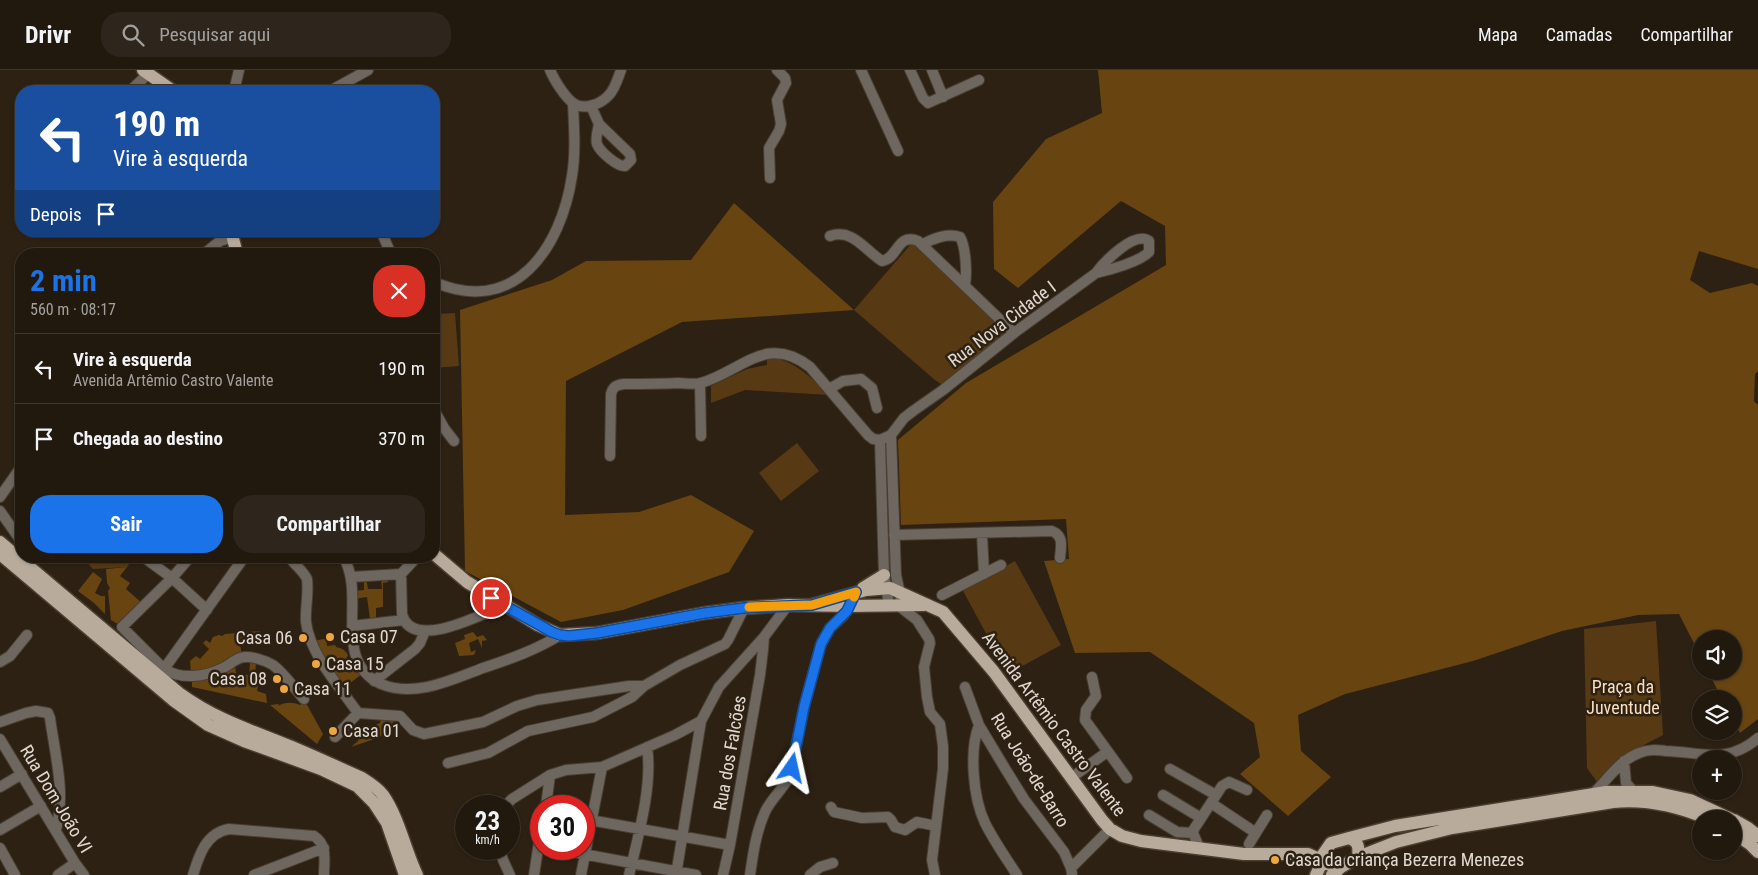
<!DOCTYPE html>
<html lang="pt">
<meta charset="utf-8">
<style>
:root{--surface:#22190e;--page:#2e261c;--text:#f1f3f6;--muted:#a2a09e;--line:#3f382e;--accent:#1a73e8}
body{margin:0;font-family:"Roboto Condensed",sans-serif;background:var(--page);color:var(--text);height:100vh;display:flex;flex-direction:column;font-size:19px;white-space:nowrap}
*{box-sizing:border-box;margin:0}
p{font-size:16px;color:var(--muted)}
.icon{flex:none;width:28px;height:28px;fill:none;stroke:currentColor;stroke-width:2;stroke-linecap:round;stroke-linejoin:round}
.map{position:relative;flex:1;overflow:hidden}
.sheet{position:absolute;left:15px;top:178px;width:425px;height:315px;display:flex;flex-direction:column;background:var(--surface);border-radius:20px;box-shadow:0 1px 4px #0004,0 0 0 1px var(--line)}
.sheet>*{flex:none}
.top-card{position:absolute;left:15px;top:15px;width:425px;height:152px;border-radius:20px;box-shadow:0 1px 4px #0004,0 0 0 1px var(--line);background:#1a4fa0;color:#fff;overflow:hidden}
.controls{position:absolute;left:1692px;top:560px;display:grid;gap:10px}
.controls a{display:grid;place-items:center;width:50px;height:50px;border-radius:50%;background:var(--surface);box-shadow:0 1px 4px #0004,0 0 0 1px var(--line);font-size:25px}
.speed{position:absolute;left:455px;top:725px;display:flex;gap:10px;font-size:25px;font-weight:700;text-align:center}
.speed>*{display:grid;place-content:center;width:65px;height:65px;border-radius:50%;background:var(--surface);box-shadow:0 1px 4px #0004,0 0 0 1px var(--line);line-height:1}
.speed small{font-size:12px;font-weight:400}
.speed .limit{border:8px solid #d22;background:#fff;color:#111}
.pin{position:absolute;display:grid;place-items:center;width:42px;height:42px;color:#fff;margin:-21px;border:2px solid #fff;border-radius:50%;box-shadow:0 1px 5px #0007}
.me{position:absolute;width:55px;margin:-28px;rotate:11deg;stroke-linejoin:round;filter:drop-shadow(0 0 4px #0008)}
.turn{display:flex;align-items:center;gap:18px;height:105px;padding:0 15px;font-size:22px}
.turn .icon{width:65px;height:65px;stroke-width:2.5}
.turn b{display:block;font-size:35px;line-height:42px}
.then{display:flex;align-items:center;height:48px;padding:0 15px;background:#0003;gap:10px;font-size:19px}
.round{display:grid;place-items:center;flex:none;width:52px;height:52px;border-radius:20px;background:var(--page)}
.headline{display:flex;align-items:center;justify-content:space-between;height:85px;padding:0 15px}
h1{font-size:30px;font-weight:700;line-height:38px;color:var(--accent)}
.cta{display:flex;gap:10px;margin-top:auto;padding:10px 15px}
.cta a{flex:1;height:58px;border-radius:20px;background:var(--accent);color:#fff;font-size:20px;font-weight:700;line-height:58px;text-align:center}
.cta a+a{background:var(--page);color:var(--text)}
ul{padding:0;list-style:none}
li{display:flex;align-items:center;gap:15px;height:70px;padding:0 15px;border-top:1px solid var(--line)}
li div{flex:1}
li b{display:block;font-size:19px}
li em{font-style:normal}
header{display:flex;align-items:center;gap:30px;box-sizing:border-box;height:70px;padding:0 25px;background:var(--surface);border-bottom:1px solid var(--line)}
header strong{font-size:24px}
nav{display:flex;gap:28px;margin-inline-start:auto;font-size:18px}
.search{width:350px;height:45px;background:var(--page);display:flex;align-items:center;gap:12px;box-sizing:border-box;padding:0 18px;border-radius:20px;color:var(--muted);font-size:19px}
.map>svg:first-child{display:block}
.green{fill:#573a13}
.forest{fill:#684411}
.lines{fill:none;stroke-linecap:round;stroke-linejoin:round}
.minor-casing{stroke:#4a3e31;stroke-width:12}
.major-casing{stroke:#4a3e31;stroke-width:15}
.minor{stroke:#6d6760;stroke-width:10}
.major{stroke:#b8ab9c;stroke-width:12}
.route-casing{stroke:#114b97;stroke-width:12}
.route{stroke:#1a73e8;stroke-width:9}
.slow{stroke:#f59e0b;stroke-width:9}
.poi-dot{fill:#f0a63f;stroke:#2d2113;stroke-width:2}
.labels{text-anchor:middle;stroke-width:5;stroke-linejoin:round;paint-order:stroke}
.street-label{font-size:18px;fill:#e1d9d0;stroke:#2d2113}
.poi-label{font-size:18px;fill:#e1d9d0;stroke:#2d2113;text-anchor:start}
.park-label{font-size:18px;fill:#fbdfbf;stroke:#2d2113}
</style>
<header>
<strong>Drivr</strong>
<div class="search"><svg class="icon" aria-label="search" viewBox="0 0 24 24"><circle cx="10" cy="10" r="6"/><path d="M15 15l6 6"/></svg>Pesquisar aqui</div>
<nav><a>Mapa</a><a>Camadas</a><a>Compartilhar</a></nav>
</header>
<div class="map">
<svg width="1758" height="805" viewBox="0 0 1758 805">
<rect width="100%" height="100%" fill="#2d2113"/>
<path class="green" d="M918 166 965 207 1010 259 944 316 935 310 854 240Z
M455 243 459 296 434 298V244Z
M775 288C798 293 813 310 830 325L745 320 711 333V316L747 299 767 295V289Z
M797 373 819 401 781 431 759 403Z
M81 486H95L104 492 109 490 113 492 115 488 120 490 123 489 129 495 127 497 93 499Z
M1015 491 1061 575 1008 604 962 519Z
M1656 551 1663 665 1625 685 1597 712 1587 698 1584 559Z"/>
<path class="forest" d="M1098 0H1758V199L1699 181 1690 210 1710 223 1752 213 1758 216V301L1755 304 1754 331 1758 335V649L1740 663 1734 652V629H1722L1708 601H1734V569H1701V587L1679 544 1638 545 1562 561 1473 591 1345 624 1298 645 1301 681 1331 707 1288 746 1240 704 1260 687 1254 653 1150 582 1075 583 1044 491 1069 489 1066 449 901 455 898 370 966 313 1166 195 1165 156 1121 131 1018 218 994 199 993 132 1046 69 1102 43Z
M734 133 854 240 682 252 566 311 565 445 639 442 691 425 754 461 729 502 623 540 561 552 465 501 460 240 552 210 586 191 691 190Z
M127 497 120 506 130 513 126 519 143 534 121 556 111 550 108 521 110 518 107 513 106 499Z
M93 502 102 509 95 523 101 526H105V544L94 533 78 521Z
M381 506 388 507V512L383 513V537L376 538V549H370L367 527 354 529V521L364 520V508H366L368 519H382Z
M260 561 262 573 251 574 246 569 240 575C241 579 242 583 239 586 230 597 204 601 191 604L190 591 196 586 200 589 209 579 203 573 206 570 210 573 213 567 219 565 222 566 225 564Z
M473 562 477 567 483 565 487 570 482 571V578L478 569 469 573 471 582 476 580 474 585 459 586 455 573 465 569 464 565Z
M324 569H326L327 576 335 575 336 577C342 578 345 580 348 585L346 590 351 597 356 596 362 604 345 617 335 604C334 591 338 596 328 585L325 588 313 571Z
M250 593H256L255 605 260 606 257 621 266 624 267 633 192 617V609L235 595 236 604 249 605Z
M305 631 323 664 317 674 270 635 279 634 278 636C285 632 293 632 300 635Z
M398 647 380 667 351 677 358 671 360 665 367 664 373 656 380 653 381 649Z"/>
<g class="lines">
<g class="minor-casing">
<path id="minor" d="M550 0C554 10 565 27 573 33 584 41 601 34 609 25 615 19 618 8 621 0
M861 0 898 81
M910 0 923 28 928 33 979 10
M932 0 943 27
M130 21 148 4
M234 21 239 0
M330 21 368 0
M591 36 599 54 630 84 631 90 625 96C618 97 600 82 597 74 595 68 598 60 599 54
M770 108 769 78 779 61 781 54 777 30 786 13 785 8 777 0
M381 161 391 184
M830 166C852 158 865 180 882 191 898 189 897 162 918 171L1014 263
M922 175C933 168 948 163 960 167 966 177 967 203 965 215
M204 184 220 171 232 167
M434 212C515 247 561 178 572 106 576 82 574 57 573 33
M700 313 701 366
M829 319 843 311 861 309 872 318 877 338
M434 340 444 358 454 371
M891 365 896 505 901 528 899 536 917 550 929 569 930 573 924 597 927 627 930 642 940 654 943 676V699L932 790 935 805
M880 370 884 505 889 535
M610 386 611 324C613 316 617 315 624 314 642 314 660 314 678 313 685 313 694 315 701 313 742 301 767 263 810 297L868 365 873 369 880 370 891 365 904 348 913 341 943 320 1014 263 1096 203C1104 192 1135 160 1149 171V182C1139 192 1110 200 1096 203
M0 427 21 397
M0 441 21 471
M982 464 984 504
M894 465 1052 461C1064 466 1061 476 1060 488
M142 486 172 508 207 540
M289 486C294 495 303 500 307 509 309 523 305 538 306 552 310 585 340 617 358 643
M343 486C360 515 347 552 355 583 359 598 368 608 381 614 415 628 451 610 483 598 510 589 536 580 560 565
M418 486 401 504 402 544C411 582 483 544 504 535
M351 507 401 504
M942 525 1001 495
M352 556 404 550
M122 557 172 508 191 486
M124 559 164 599C181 610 205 607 223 598 229 595 234 590 240 588 250 585 264 590 273 595 285 604 294 618 304 629
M0 592 10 586 27 565
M164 599 245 486
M1092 607 1096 626 1086 640 1085 650 1127 708
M374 611 415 579 420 573 425 561
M965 617 979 655 1006 700 1024 729 1064 782 1071 798
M0 652 26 643 36 641 48 643 50 648C55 685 66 723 56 760
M979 655C969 680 973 728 985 753 994 771 1006 788 1017 805
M335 667 358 643 400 646 413 660 424 664 483 652 517 636 537 630 629 616H644
M0 669 75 793 84 805
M1624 691 1626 713 1634 722
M448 693 488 683 528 661 593 647 632 627 644 616 680 595 725 574 728 570 744 538
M1170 699 1216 725
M1071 708 1107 682
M0 717 22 704
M1593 724C1607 710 1620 690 1639 683 1648 679 1657 680 1666 681 1702 682 1727 695 1758 668
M1163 725 1201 748
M1211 733 1256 763
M505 736 512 729 550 705 566 700 602 697 675 665 701 651
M546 736 550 705
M831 737 834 742 862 748 888 747 891 750 895 757 905 760 917 752 936 756
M1149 745 1177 762 1193 763
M584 749 730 775
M0 760 41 736
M1249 774 1267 745
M1199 777 1193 763 1194 759 1222 716 1229 712 1247 720
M0 778 15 805
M500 779 503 790 510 805
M556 779 696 805
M1072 804 1071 798 1110 759
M58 805 75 793
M193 805C199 785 206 763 229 759L314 766C328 775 324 790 324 805
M254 805 324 778
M534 805 541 759
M581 805 602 697
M629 805C638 767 653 715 647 677
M676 805 701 651 719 617 764 567 788 535
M723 805 730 775 760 605 763 580 764 567
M750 805C753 784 756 762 765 742 771 729 783 719 790 706L804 637 821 574 830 558 844 545 853 530
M810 805 820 797 833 793"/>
</g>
<g class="major-casing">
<path id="major" d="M143 0 173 21
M231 161 237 184
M0 472 179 623C215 649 247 659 287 675 312 685 337 697 362 708 370 713 378 718 383 725 399 748 405 780 417 805
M0 484 173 630 208 655 244 671 321 699 357 716 374 733 387 753 405 805
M434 484 467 512 538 555 560 565 597 563 705 543 744 538 788 535 850 536 924 535
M863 518 884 505
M812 535 866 520 890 518 943 542 994 602 1102 750 1110 759 1122 766 1141 771 1244 784H1308L1321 790
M1734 750 1748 758 1758 766
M1734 763 1750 774 1758 782
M1349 768 1395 756 1606 722H1653L1690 730 1731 749
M1358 787 1396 772 1452 758 1613 732C1645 729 1678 736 1708 749
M1316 805 1322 792
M1332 805 1341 797 1358 787C1359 777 1359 772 1349 768L1331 773 1322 786V792L1336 797H1341"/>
</g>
<use href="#minor" class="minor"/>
<use href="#major" class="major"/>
</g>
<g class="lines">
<g class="route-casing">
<path id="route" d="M491 528 552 562 560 565 569 566 597 563 705 543 744 538 812 535 856 522 847 541 830 558 821 574 804 637 792 698"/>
</g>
<use href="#route" class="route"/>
<path class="slow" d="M749 537 812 535 856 522 854 527"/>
</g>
<g class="poi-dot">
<circle cx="330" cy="567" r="5"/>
<circle cx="303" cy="568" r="5"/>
<circle cx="316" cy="594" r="5"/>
<circle cx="277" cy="609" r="5"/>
<circle cx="284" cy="619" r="5"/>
<circle cx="333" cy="661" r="5"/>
<circle cx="1275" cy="790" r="5"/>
</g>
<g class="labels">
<g class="street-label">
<text transform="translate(1002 254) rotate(-37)" y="6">Rua Nova Cidade I</text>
<text transform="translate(1054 654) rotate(53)" y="6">Avenida Artêmio Castro Valente</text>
<text transform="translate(730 683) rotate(-80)" y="6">Rua dos Falcões</text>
<text transform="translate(1030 700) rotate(58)" y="6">Rua João-de-Barro</text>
<text transform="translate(56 729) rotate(59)" y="6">Rua Dom João VI</text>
</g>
<g class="poi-label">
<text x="340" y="573">Casa 07</text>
<text x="293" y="574" text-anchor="end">Casa 06</text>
<text x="326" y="600">Casa 15</text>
<text x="267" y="615" text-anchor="end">Casa 08</text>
<text x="294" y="625">Casa 11</text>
<text x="343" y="667">Casa 01</text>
<text x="1285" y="796">Casa da criança Bezerra Menezes</text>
</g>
<g class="park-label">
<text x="1623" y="623">Praça da<tspan x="1623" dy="21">Juventude</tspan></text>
</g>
</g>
</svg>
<div class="controls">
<a><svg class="icon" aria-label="sound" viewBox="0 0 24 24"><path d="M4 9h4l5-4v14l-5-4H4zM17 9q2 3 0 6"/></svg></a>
<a><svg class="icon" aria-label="layers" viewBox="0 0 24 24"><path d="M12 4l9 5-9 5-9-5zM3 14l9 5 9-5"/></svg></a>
<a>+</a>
<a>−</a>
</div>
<div class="speed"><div>23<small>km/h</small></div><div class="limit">30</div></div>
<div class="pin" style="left:491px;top:528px;background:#d93025"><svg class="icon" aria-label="arrive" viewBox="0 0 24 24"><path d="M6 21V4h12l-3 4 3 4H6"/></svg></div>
<svg class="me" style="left:792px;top:698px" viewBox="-20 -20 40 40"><path d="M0-17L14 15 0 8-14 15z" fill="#1a73e8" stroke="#fff" stroke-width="4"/></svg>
<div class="top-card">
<div class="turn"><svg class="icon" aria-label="left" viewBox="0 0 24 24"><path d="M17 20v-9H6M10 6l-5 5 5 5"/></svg><div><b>190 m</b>Vire à esquerda</div></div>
<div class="then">Depois<svg class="icon" aria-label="arrive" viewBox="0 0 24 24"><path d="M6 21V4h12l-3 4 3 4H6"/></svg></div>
</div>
<section class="sheet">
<div class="headline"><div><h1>2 min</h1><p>560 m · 08:17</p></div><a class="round" style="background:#d93025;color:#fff"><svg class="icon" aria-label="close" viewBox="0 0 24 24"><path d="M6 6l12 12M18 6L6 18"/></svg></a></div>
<ul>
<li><svg class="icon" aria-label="left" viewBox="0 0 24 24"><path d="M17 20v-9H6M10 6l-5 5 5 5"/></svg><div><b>Vire à esquerda</b><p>Avenida Artêmio Castro Valente</p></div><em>190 m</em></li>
<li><svg class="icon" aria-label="arrive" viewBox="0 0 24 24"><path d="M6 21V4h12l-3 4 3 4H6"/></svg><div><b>Chegada ao destino</b></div><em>370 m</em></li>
</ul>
<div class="cta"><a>Sair</a><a>Compartilhar</a></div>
</section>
</div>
